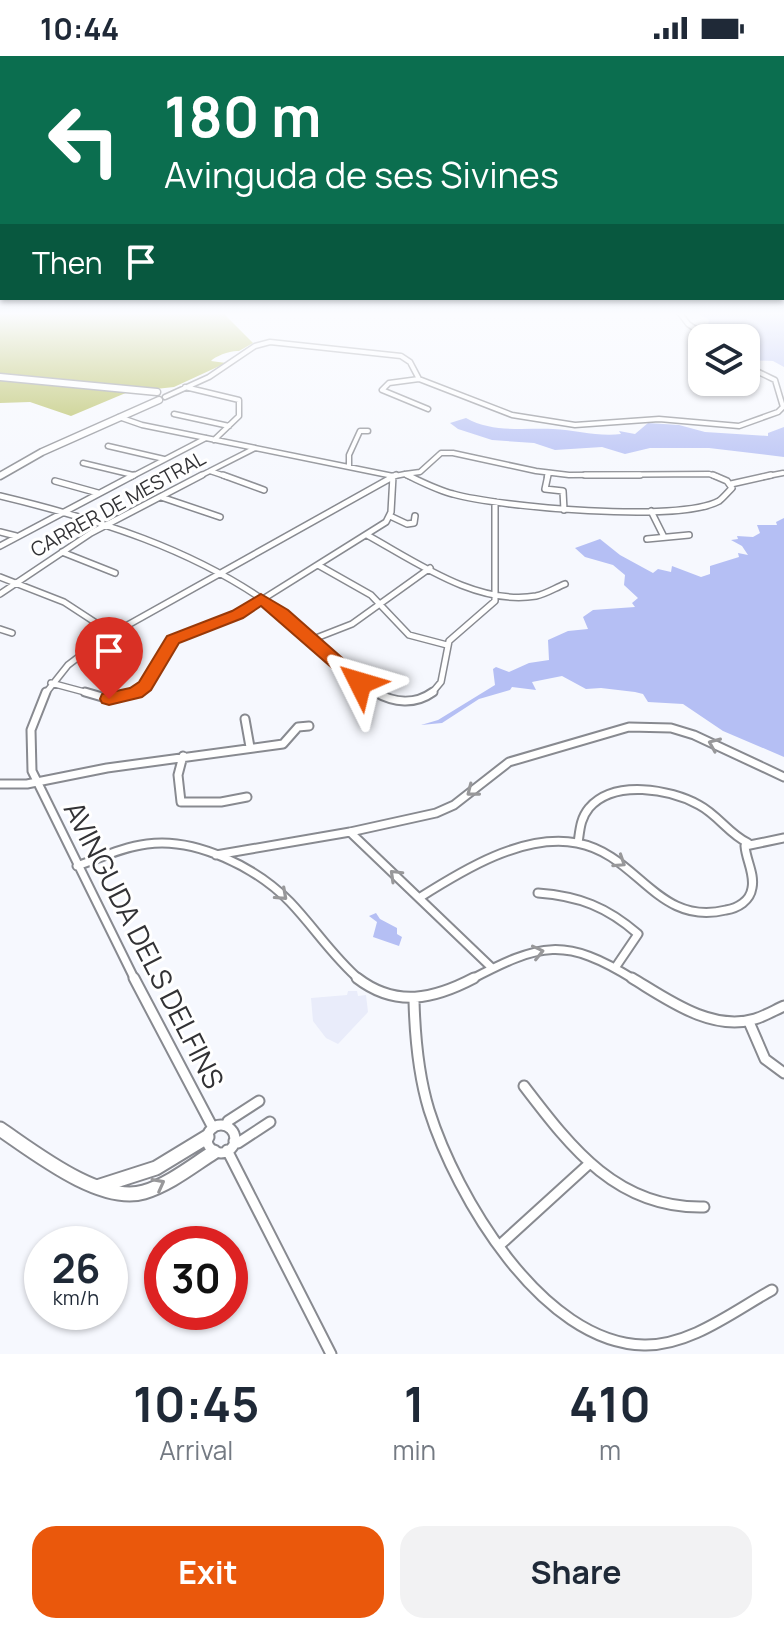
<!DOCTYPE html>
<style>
:root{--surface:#fff;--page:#f2f2f3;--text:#1f2937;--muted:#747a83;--accent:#ea580c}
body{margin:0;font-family:Manrope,sans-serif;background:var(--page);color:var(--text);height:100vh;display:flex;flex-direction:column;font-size:30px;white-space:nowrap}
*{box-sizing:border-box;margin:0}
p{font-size:26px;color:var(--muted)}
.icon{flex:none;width:44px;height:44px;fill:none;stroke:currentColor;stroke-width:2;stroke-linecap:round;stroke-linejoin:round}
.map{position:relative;height:1298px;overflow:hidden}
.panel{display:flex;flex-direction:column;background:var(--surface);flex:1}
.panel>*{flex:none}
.guide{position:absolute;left:0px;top:0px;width:784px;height:244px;box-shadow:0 2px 6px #0004;background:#0b6e4f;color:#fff;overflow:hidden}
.tools{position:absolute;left:688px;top:268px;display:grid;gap:16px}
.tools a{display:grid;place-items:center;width:72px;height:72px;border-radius:16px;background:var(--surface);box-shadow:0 2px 6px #0004;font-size:40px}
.speed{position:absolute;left:24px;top:1170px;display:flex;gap:16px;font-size:40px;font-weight:700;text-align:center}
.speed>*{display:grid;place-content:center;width:104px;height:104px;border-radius:50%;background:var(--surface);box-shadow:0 2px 6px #0004;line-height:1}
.speed small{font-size:20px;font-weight:400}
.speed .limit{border:12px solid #d22;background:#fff;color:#111}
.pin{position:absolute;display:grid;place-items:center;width:68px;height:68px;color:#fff;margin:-82px -34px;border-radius:50% 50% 50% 0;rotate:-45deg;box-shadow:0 0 8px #0007}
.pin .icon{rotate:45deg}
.me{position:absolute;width:88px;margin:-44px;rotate:310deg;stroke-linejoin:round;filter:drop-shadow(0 0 6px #0008)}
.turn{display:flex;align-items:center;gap:28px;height:168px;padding:0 32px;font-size:36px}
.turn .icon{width:104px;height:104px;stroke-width:2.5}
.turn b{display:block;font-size:56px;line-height:68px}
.then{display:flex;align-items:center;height:76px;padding:0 32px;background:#0003;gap:16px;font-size:30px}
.eta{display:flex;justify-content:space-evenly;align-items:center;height:136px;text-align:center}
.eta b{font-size:48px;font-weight:700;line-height:56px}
.action{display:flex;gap:16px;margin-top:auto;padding:16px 32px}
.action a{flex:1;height:92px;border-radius:24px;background:var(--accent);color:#fff;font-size:32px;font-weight:700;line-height:92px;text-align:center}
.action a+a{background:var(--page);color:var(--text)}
.status{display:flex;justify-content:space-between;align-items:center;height:56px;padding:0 40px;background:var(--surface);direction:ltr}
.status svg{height:22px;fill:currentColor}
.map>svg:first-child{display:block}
.built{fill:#e9ecfa}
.forest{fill:#b1ba53}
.water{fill:#b5bff4}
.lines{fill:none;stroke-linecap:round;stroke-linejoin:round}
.street-far3-casing{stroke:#888a90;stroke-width:7}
.street-far2-casing{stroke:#888a90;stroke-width:8}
.street-far1-casing{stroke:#888a90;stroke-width:11}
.street-casing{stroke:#888a90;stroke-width:13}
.secondary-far1-casing{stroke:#888a90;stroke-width:9}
.secondary-casing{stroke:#888a90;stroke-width:17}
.street-far3{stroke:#fff;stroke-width:4}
.street-far2{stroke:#fff;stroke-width:5}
.street-far1{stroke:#fff;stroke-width:7}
.street{stroke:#fff;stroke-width:9}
.secondary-far1{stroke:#fff;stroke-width:6}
.secondary{stroke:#fff;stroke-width:13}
.oneway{stroke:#98989a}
.route{fill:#ea580c;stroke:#983908;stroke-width:2}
.labels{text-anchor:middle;stroke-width:6;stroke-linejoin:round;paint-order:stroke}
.far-street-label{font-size:20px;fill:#323235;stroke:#fff}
.near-street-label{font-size:28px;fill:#323235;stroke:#fff}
</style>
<div class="status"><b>10:44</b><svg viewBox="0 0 49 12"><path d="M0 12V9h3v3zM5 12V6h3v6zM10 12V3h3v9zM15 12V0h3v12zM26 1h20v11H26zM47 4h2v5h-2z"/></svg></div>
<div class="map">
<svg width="784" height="1298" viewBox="0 0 784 1298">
<rect width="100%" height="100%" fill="#f6f8fe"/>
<path class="built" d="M348 935H357L358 940 366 939 368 956 338 988 326 982 313 965 311 942 347 939Z"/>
<path class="forest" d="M0 256H222L253 287 239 295C231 294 215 300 211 305L226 307 174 331 128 336 71 360 30 346 0 347Z"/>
<path class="water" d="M695 256H784V311L773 305 749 304 746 282H729L727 278 708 269 709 264Z
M466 362C493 377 523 372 553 373 577 374 598 381 621 378L619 375 635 378 648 367 679 369 705 376 768 380V377L784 371V401L709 392H650L625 398 602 391 555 394 534 387 492 384 458 373 450 367Z
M784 462V701L723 675 683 648 648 646 643 638 635 636 601 632 586 633 562 620 532 626 536 634 512 631 510 634 479 643 442 667 421 669 438 664 495 629 493 613 496 611 509 616 529 607 549 604 548 584 568 575 588 573 583 561 593 554 635 551 632 547 638 542 624 529 625 519 613 509 585 501 575 492 600 483 620 499 653 517 658 513 671 516 672 510 701 521 710 518V510L739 501 738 497 748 499 742 490 731 484 738 483 737 480 753 481 760 477 757 469H777L776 466Z
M376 857 380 863 397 872V878L402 881 399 890 373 881 377 866 369 860Z"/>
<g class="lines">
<g class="street-far3-casing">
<path id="street-far3" d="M679 256 688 268 709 282
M419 323 512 359 575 369 659 363 739 370 778 356 783 351 775 324 746 310
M419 323 389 327 382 334 428 353
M185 331 239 344V360L214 384
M165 341 209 321 255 290 270 286 401 300 410 306 419 323
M174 358 229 370
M119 361 142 369 393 420
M108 390 164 403
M83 407 133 419
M349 411V399L360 375H368
M210 415 228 421
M405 418 411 421
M405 418 420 416 441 397H453L536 415 569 419 709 418 718 421
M131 421 206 382
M198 421 255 392
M390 421 405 418
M547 421 548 417
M762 421 783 417"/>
</g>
<g class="street-far2-casing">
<path id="street-far2" d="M223 419 264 434
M407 419C422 426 437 434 453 438 499 451 679 467 719 445 723 442 728 436 732 432L727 425 713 419
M548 419 545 433 563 435 564 454
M585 419H640
M55 425 98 437
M731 428 771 419
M0 440C96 463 195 493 276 553 312 579 339 616 379 638
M161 441 220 461
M651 455 664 481
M390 460 407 468 414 467 415 460
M0 476 16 480
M367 479C416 506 477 550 536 540 546 538 555 532 565 528
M647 483 689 479
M0 490 134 419
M62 496 115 517
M318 509 371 539 409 579 447 589
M0 521 64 546 113 578
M0 538 91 477 202 419
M0 573 12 577
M311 584 352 568 430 512
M51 627 92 638
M45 638 68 609 101 584 396 419
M129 638 151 622 173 584 247 553 386 466 391 456 393 420
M431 638 441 626 449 585 495 545V446"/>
</g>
<g class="street-far1-casing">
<path id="street-far1" d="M46 636 31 674 32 715 135 924
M85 636 109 643 136 636
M375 636C394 647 415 649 433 636
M245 663 250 691
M183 700 178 719 181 746H221L247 741
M0 728H27L107 712 283 688 298 671 309 670
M350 776 492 912
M578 787C580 774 580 763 589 752 614 723 670 733 699 749 718 759 729 778 748 787
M216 799 350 776 436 757 454 749 509 706 629 671 671 672 694 679 784 721
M77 810C100 802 123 791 147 788 196 781 257 812 290 846 314 871 333 901 360 924
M538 837C579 840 607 851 638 878L615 912
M419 842C463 814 523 777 577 787 638 798 657 871 726 854 738 852 750 845 752 832 755 818 746 804 745 790L784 782
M470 924C541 887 564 880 635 924"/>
</g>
<g class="street-casing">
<path id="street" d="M134 922 213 1072
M357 922C396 952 434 943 474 922
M632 922C667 943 711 976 755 963 765 960 775 954 784 950
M414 945C415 982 418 1018 429 1054 456 1140 542 1287 644 1289 690 1290 734 1255 772 1234
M749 966 765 1003 784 1017
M524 1030C572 1093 618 1153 704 1151
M207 1083a14 14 0 1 1 28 0a14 14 0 1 1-28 0Z
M227 1070 228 1065 259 1045
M234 1085 238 1087 270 1066
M227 1094 331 1298
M501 1188 590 1107"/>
</g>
<g class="secondary-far1-casing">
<path id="secondary-far1" d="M0 321 157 336
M0 420 42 396 159 344"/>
</g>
<g class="secondary-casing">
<path id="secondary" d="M0 1073C34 1096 101 1149 144 1136 170 1128 192 1110 214 1096
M100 1130 156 1112 207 1081"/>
</g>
<use href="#street-far3" class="street-far3"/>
<use href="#street-far2" class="street-far2"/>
<use href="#street-far1" class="street-far1"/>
<use href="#street" class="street"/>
<use href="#secondary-far1" class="secondary-far1"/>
<use href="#secondary" class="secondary"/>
</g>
<defs><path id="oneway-chevron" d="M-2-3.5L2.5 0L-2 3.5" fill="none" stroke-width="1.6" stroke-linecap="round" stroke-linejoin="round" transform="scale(2)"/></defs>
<g class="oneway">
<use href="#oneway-chevron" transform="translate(714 688) rotate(-157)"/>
<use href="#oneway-chevron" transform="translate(472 735) rotate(142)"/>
<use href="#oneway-chevron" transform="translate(620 806) rotate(33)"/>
<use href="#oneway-chevron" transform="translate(395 819) rotate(-136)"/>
<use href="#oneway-chevron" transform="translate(282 839) rotate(42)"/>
<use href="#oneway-chevron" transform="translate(538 896) rotate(-13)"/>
<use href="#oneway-chevron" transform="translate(159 1128) rotate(-28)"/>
</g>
<linearGradient id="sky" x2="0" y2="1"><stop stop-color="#93b8ed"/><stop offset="0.59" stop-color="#fbfcff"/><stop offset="1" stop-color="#fbfcff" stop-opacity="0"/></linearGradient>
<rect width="784" height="437" fill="url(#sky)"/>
<path class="route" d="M261 538 288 554 366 623 369 627 366 631H354L261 550 243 562 179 587 151 634 142 641 109 649 102 647 100 643 102 638 130 632 139 626 167 580 232 555Z"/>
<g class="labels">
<g class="far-street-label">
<text transform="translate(118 448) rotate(-29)" y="7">CARRER DE MESTRAL</text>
</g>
<g class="near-street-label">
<text transform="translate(144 889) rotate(63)" y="10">AVINGUDA DELS DELFINS</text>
</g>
</g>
</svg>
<div class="tools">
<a><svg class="icon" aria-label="layers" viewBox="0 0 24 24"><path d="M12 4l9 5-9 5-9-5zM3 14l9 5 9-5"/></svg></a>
</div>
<div class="speed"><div>26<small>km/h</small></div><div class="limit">30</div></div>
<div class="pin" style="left:109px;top:643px;background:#d93025"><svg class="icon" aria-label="arrive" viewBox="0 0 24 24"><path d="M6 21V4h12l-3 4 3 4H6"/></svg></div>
<svg class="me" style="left:360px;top:627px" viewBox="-20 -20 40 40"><path d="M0-17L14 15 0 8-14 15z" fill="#ea580c" stroke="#fff" stroke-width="4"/></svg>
<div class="guide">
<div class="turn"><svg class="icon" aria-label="left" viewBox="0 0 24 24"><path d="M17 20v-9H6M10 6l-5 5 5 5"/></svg><div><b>180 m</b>Avinguda de ses Sivines</div></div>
<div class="then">Then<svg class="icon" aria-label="arrive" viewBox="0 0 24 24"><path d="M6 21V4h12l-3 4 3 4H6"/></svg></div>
</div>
</div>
<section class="panel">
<div class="eta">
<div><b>10:45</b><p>Arrival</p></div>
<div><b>1</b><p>min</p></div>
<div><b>410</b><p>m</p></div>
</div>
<div class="action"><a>Exit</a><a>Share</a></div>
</section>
